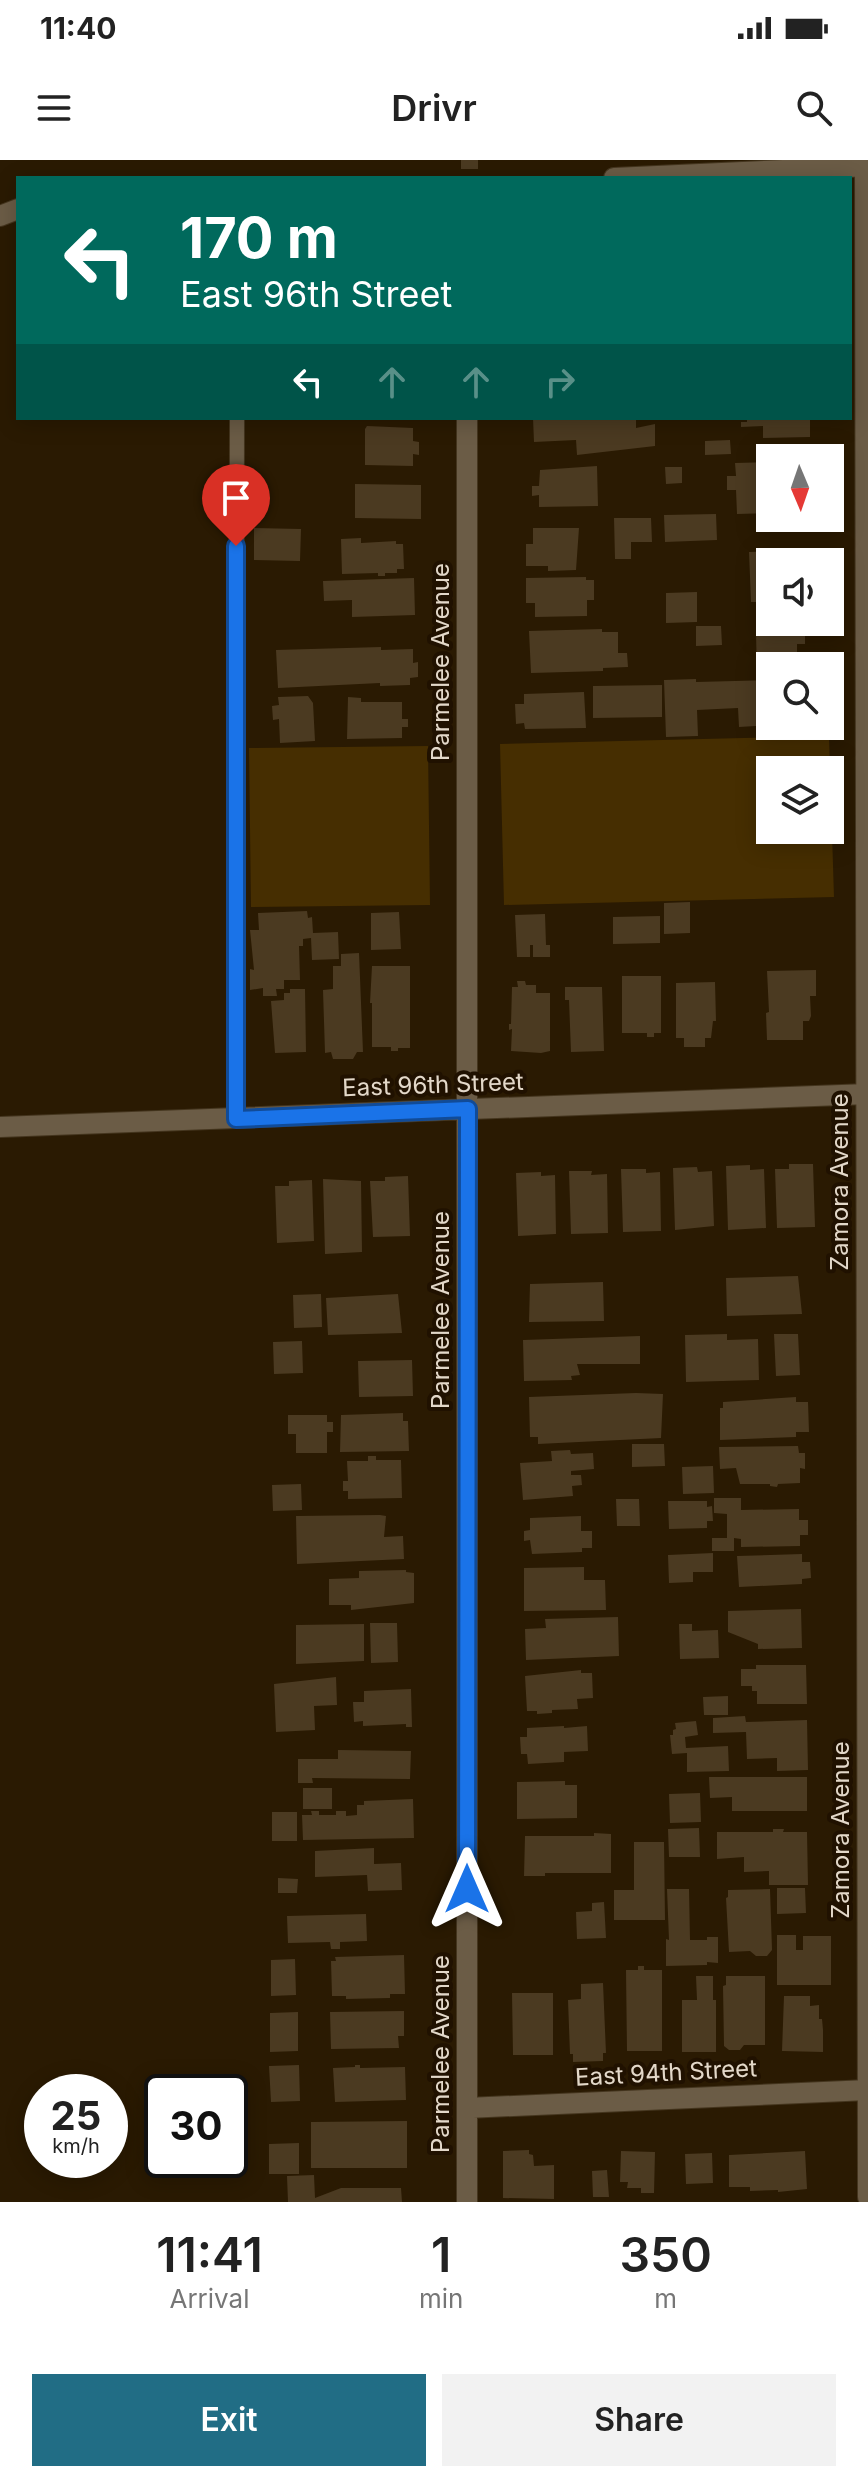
<!DOCTYPE html>
<style>
:root{--surface:#fff;--page:#f2f2f2;--text:#222;--muted:#767676;--accent:#216d85}
body{margin:0;font-family:Inter,sans-serif;background:var(--page);color:var(--text);height:100vh;display:flex;flex-direction:column;font-size:30px;white-space:nowrap}
*{box-sizing:border-box;margin:0}
p{font-size:26px;color:var(--muted)}
.icon{flex:none;width:44px;height:44px;fill:none;stroke:currentColor;stroke-width:2;stroke-linecap:round;stroke-linejoin:round}
.map{position:relative;height:2042px;overflow:hidden}
.side{display:flex;flex-direction:column;background:var(--surface);flex:1}
.side>*{flex:none}
.hud{position:absolute;left:16px;top:16px;width:836px;height:244px;border-radius:0px;box-shadow:0 4px 20px #0003;background:#00695c;color:#fff;overflow:hidden}
.needle{width:52px;rotate:178deg}
.tools{position:absolute;left:756px;top:284px;display:grid;gap:16px}
.tools a{display:grid;place-items:center;width:88px;height:88px;border-radius:0px;background:var(--surface);box-shadow:0 4px 20px #0003;font-size:40px}
.speed{position:absolute;left:24px;top:1914px;display:flex;gap:16px;font-size:40px;font-weight:700;text-align:center}
.speed>*{display:grid;place-content:center;width:104px;height:104px;border-radius:50%;background:var(--surface);box-shadow:0 4px 20px #0003;line-height:1}
.speed small{font-size:20px;font-weight:400}
.speed .limit{border:4px solid #111;border-radius:12px;background:#fff;color:#111}
.pin{position:absolute;display:grid;place-items:center;width:68px;height:68px;color:#fff;margin:-82px -34px;border-radius:50% 50% 50% 0;rotate:-45deg;box-shadow:0 0 8px #0007}
.pin .icon{rotate:45deg}
.me{position:absolute;width:88px;margin:-44px;rotate:0deg;stroke-linejoin:round;filter:drop-shadow(0 0 6px #0008)}
.turn{display:flex;align-items:center;gap:28px;height:168px;padding:0 32px;font-size:36px}
.turn .icon{width:104px;height:104px;stroke-width:2.5}
.turn b{display:block;font-size:56px;line-height:68px}
.lanes{display:flex;align-items:center;height:76px;padding:0 32px;background:#0003;justify-content:center;gap:40px;direction:ltr}
.lanes .off{opacity:.35}
.eta{display:flex;justify-content:space-evenly;align-items:center;height:136px;text-align:center}
.eta b{font-size:48px;font-weight:600;line-height:56px}
.button{display:flex;gap:16px;margin-top:auto;padding:16px 32px}
.button a{flex:1;height:92px;border-radius:0px;background:var(--accent);color:#fff;font-size:32px;font-weight:600;line-height:92px;text-align:center}
.button a+a{background:var(--page);color:var(--text)}
.status{display:flex;justify-content:space-between;align-items:center;height:56px;padding:0 40px;background:var(--surface);direction:ltr}
.status svg{height:22px;fill:currentColor}
header{display:flex;justify-content:space-between;align-items:center;height:104px;padding:0 32px;background:var(--surface);font-size:36px;font-weight:600}
.map>svg:first-child{display:block}
.grass{fill:#462e01;fill-rule:evenodd}
.building{fill:#4b3a21}
.lines{fill:none;stroke-linecap:round;stroke-linejoin:round}
.lane-casing{stroke:#44351e;stroke-width:16}
.street-casing{stroke:#44351e;stroke-width:22}
.lane{stroke:#6b5c46;stroke-width:14}
.street{stroke:#6b5c46;stroke-width:20}
.route-casing{stroke:#114b97;stroke-width:20}
.route{stroke:#1a73e8;stroke-width:14}
.labels{text-anchor:middle;stroke-width:8;stroke-linejoin:round;paint-order:stroke}
.street-label{font-size:24px;fill:#e3d8c9;stroke:#201100}
</style>
<div class="status"><b>11:40</b><svg viewBox="0 0 49 12"><path d="M0 12V9h3v3zM5 12V6h3v6zM10 12V3h3v9zM15 12V0h3v12zM26 1h20v11H26zM47 4h2v5h-2z"/></svg></div>
<header><svg class="icon" aria-label="menu" viewBox="0 0 24 24"><path d="M4 6h16M4 12h16M4 18h16"/></svg>Drivr<svg class="icon" aria-label="search" viewBox="0 0 24 24"><circle cx="10" cy="10" r="6"/><path d="M15 15l6 6"/></svg></header>
<div class="map">
<svg width="868" height="2042" viewBox="0 0 868 2042">
<rect width="100%" height="100%" fill="#2a1a02"/>
<path class="grass" d="M829 576 834 737 504 745 500 584ZM770 610H830V670H770Z
M428 586 430 745 251 747 249 588Z"/>
<path class="building" d="M461 0H478V9H461Z
M533 258H636V268L655 264V286L577 295 576 280 534 282Z
M747 258H810V277L763 278V266L741 267V262H747Z
M367 266 413 268V281L419 282V295L413 294V306L365 305V269Z
M730 280 731 294 705 295V281Z
M770 302V353L737 354 736 330H727V316H736L735 303Z
M597 306 598 346 539 347V335L532 336V326H539L540 310Z
M665 307H682V323L666 324Z
M355 324 421 325V359L355 358Z
M716 354 717 380 665 382 664 355Z
M614 358H651L652 382H631V399H615Z
M254 368 301 369 300 401 254 400Z
M533 368H579L576 410 548 411V406H526V384H533Z
M361 378V383L396 381V384H403L404 409H397V413H385V416H378V413L342 414 341 379Z
M782 391V402H770V442H751L749 392Z
M586 417V420H594V440H587V456L535 457V443H526V418Z
M414 418 415 455 352 457V440L324 441 323 421Z
M697 432V462L666 463V433Z
M696 466H721L722 485 696 486Z
M602 469V472H618V493H627L628 507 603 508V511L531 513 529 471Z
M805 471V484H797V496H805V506H770V515H757L756 474Z
M381 487V490L413 489V503L418 502V517L410 518V525L380 526V523L278 528 276 490Z
M696 519V522L770 520V565L739 567 738 548 697 550 698 576 666 577 664 520Z
M662 525V557L593 558V526Z
M584 532 586 568 525 569 524 563 516 564 515 544H524V534Z
M308 536 313 543 315 581 280 583 279 559 273 560 272 546 279 545 278 537Z
M348 537 361 538V542H402V559H408V567H402V578L347 579Z
M690 742V773L664 774V743Z
M307 751 308 758 312 757 313 773 338 772 339 799 312 800 311 778 303 779V786H299L300 820H284V829H276L277 836H263V828L250 830V809L254 810 250 770H259L258 753Z
M399 752 401 789 371 790V753Z
M545 754 546 785H550V797H533V785H530V797H517L515 755Z
M660 756V783L613 784V757Z
M359 793 363 892H357L353 899H333L331 892 325 893 323 830 333 829V806H341V794Z
M372 806H410V888H398V891H391V887H372V843H370Z
M816 810V836H810L811 856 809 861H803V880H767L766 853 769 852 767 811Z
M622 816H661V873H654V877H647V873H622Z
M517 821H525L526 825H536V833H550V891L541 893 511 891 512 869 509 870V864H511L512 827H518Z
M715 822 716 861H713L711 878H705V887H684V878H676V823Z
M565 827H602L604 891 571 892 569 840H565Z
M290 829H305L306 892 275 893 271 841 284 840V833H290Z
M789 1004H813L815 1067 777 1068 775 1009H789Z
M750 1005V1010L764 1009 766 1068 728 1070 726 1006Z
M697 1007 698 1012 712 1011 714 1066 675 1070 673 1008Z
M621 1009H646V1013L660 1012 661 1071 623 1072Z
M569 1011H592L591 1015 607 1014 608 1073 571 1074Z
M541 1012V1016L555 1015 556 1074 518 1076 516 1013Z
M408 1016 410 1076 373 1077 370 1021H385V1017Z
M323 1019 361 1021 362 1092 325 1094Z
M312 1020 314 1081 277 1083 275 1026H289V1021Z
M798 1116 802 1154 727 1156 726 1118Z
M603 1122 604 1161 529 1162 530 1124Z
M321 1134 322 1167 294 1168 293 1135Z
M398 1134 402 1173 328 1175 326 1138Z
M727 1174V1180L758 1179 759 1220 686 1222 685 1175Z
M774 1174H798L800 1215 776 1216Z
M640 1176V1204H577L580 1215 571 1216 572 1220 524 1221 523 1180Z
M302 1181 303 1213 274 1214 273 1182Z
M412 1200 413 1236 359 1237 358 1201Z
M636 1233 663 1234 661 1278 538 1284V1277H530L529 1237Z
M796 1237V1242H808L809 1272H796V1277L720 1280V1248H723V1242Z
M403 1253V1261H408L409 1291 340 1292 341 1255Z
M288 1255H327V1262H333V1272H327V1293H296V1274H288Z
M632 1284H664L665 1306 632 1307Z
M798 1286 799 1293H805V1309L800 1308V1323L778 1324 777 1327 770 1326V1324H740L736 1308 720 1309 719 1287Z
M570 1290 571 1294 593 1293 594 1309 571 1311V1315H581L582 1325 572 1326 573 1336 523 1340 520 1303 552 1301 551 1291Z
M368 1296H376V1300H401L402 1338 348 1339V1331H343V1321H348L347 1301H368Z
M713 1306 714 1333 683 1334 682 1307Z
M301 1324 302 1350 273 1351 272 1325Z
M714 1338H741V1350L799 1349V1360H808V1375H800V1386L741 1387V1379L734 1378V1391H712V1378H727V1354L714 1353Z
M616 1339H639L640 1366H617Z
M668 1341H707V1347L712 1346 713 1361H707V1368L669 1369Z
M380 1355 386 1356 384 1377 403 1376 404 1399 297 1404 296 1356Z
M581 1356V1371H592V1388H582V1392L532 1394 530 1380 524 1381V1371L530 1370V1358Z
M713 1393V1412H693V1422L669 1423 668 1395Z
M802 1394V1402H810L811 1418 802 1419V1424L739 1427 737 1396Z
M584 1407V1420H605L606 1450 524 1451V1408Z
M406 1410V1412L414 1413V1443L351 1450V1445H329V1419L359 1418V1411Z
M801 1449 802 1488 758 1489V1484L728 1472V1451Z
M618 1457 619 1496 526 1500 525 1469 546 1468 545 1459Z
M370 1463H397L398 1502 371 1503Z
M364 1464V1501L296 1504V1465Z
M679 1464H692V1471L718 1470 719 1498 680 1499Z
M756 1505H806L807 1544H757V1531H752V1526H741V1509H756Z
M581 1510V1513H592L593 1538 577 1539 578 1549 552 1550V1553L537 1554V1551H527L525 1516Z
M336 1517 337 1545 314 1546 315 1570 276 1572 274 1524Z
M411 1529 412 1567H406V1564L363 1566V1561L354 1562 353 1542H364V1531Z
M728 1536V1555H704L703 1537Z
M745 1556 746 1562 807 1560 808 1610 777 1611V1598L747 1599 746 1572 713 1573V1558Z
M696 1561 698 1575 685 1577 686 1588 728 1586 729 1611 687 1612V1593L672 1594 670 1575H673V1570L676 1569 675 1563Z
M564 1566V1568L587 1566 588 1591 564 1592V1602L528 1604 527 1594H521L520 1577H527V1568Z
M338 1590 411 1591 410 1619 312 1618 313 1623H298V1599H338Z
M709 1617H807V1651H732V1637L710 1638Z
M565 1621V1625H577V1658L517 1659V1622Z
M303 1628H332V1649H303Z
M700 1633 701 1662 670 1663 669 1634Z
M413 1639 414 1678 303 1680 302 1655H312L311 1651H319V1655H336V1651H346V1656L357 1655V1645H364V1641Z
M272 1652H297V1681H272Z
M699 1668 700 1697H669L668 1669Z
M773 1669H784L783 1672H807L808 1725H769V1711L744 1712V1697L717 1699V1672H773Z
M594 1673 611 1674V1713H545V1716H524L525 1676H594Z
M634 1682H664L665 1760H614V1730H634Z
M374 1688V1704L401 1703 402 1730 368 1731 367 1715 315 1717V1691Z
M278 1718 298 1719 297 1733H278Z
M777 1728H805L806 1753 777 1754Z
M667 1729H689L690 1780H707V1777H718V1803L707 1802V1805L666 1806V1779L669 1780Z
M770 1729 772 1790 767 1796H756L750 1791 729 1792 726 1738 728 1737V1730Z
M604 1742 606 1778 577 1779 576 1752 592 1751V1743Z
M366 1754 367 1781 340 1782V1789H331L330 1782 288 1783 287 1756Z
M777 1775H796V1790H803V1776H831V1825H777Z
M404 1795 405 1834H390V1838L346 1839V1836H332L331 1801H336L335 1797Z
M295 1799 296 1835 271 1836V1800Z
M638 1806H644V1810H662V1891H627L626 1810H638Z
M696 1816H713V1840H716V1892H682V1840H697Z
M726 1816H765V1885H744L740 1890H729L724 1886 723 1826 726 1825Z
M603 1823 606 1893H603V1901L573 1902V1894H570L568 1840 581 1839V1824Z
M512 1833H553V1895H513Z
M784 1836H810V1846L819 1845V1859H822L823 1870V1892L782 1891Z
M404 1851V1876H398L399 1888 331 1889 330 1852Z
M298 1852V1891L270 1892V1853Z
M299 1905 300 1941 271 1942 269 1906Z
M355 1905H360V1908L405 1907 406 1940 335 1942 333 1908 355 1907Z
M407 1961V2008H311V1962Z
M299 1983V2014H269V1984Z
M529 1990V1994L533 1995 534 2006 554 2005V2039L503 2038V1991Z
M621 1991 655 1992 654 2033H641V2028H627L628 2022H620Z
M805 1991 807 2029 778 2032V2030L750 2031V2027H729V1995Z
M712 1993 713 2023 686 2024 685 1994Z
M607 2010 609 2037H593L592 2011Z
M314 2015 315 2038 341 2028H401L402 2042H288L287 2016Z"/>
<g class="lines">
<g class="lane-casing">
<path id="lane" d="M236 959 237 258"/>
</g>
<g class="street-casing">
<path id="street" d="M865 6 868 2037
M614 18 868 6
M0 56 18 49
M0 967 868 934
M467 1948 868 1930
M467 2042V258"/>
</g>
<use href="#lane" class="lane"/>
<use href="#street" class="street"/>
</g>
<g class="lines">
<g class="route-casing">
<path id="route" d="M236 386V959L468 949 467 1729"/>
</g>
<use href="#route" class="route"/>
</g>
<g class="labels">
<g class="street-label">
<text transform="translate(441 502) rotate(-90)" y="8">Parmelee Avenue</text>
<text transform="translate(433 925) rotate(-2)" y="8">East 96th Street</text>
<text transform="translate(840 1022) rotate(-90)" y="8">Zamora Avenue</text>
<text transform="translate(441 1150) rotate(-90)" y="8">Parmelee Avenue</text>
<text transform="translate(841 1670) rotate(-90)" y="8">Zamora Avenue</text>
<text transform="translate(441 1894) rotate(-90)" y="8">Parmelee Avenue</text>
<text transform="translate(666 1913) rotate(-3)" y="8">East 94th Street</text>
</g>
</g>
</svg>
<div class="tools">
<a><svg class="needle" viewBox="-14 -14 28 28"><path d="M0-13l5 13h-10z" fill="#e53935"/><path d="M0 13l5-13h-10z" fill="#767676"/></svg></a>
<a><svg class="icon" aria-label="sound" viewBox="0 0 24 24"><path d="M4 9h4l5-4v14l-5-4H4zM17 9q2 3 0 6"/></svg></a>
<a><svg class="icon" aria-label="search" viewBox="0 0 24 24"><circle cx="10" cy="10" r="6"/><path d="M15 15l6 6"/></svg></a>
<a><svg class="icon" aria-label="layers" viewBox="0 0 24 24"><path d="M12 4l9 5-9 5-9-5zM3 14l9 5 9-5"/></svg></a>
</div>
<div class="speed"><div>25<small>km/h</small></div><div class="limit">30</div></div>
<div class="pin" style="left:236px;top:386px;background:#d93025"><svg class="icon" aria-label="arrive" viewBox="0 0 24 24"><path d="M6 21V4h12l-3 4 3 4H6"/></svg></div>
<svg class="me" style="left:467px;top:1729px" viewBox="-20 -20 40 40"><path d="M0-17L14 15 0 8-14 15z" fill="#1a73e8" stroke="#fff" stroke-width="4"/></svg>
<div class="hud">
<div class="turn"><svg class="icon" aria-label="left" viewBox="0 0 24 24"><path d="M17 20v-9H6M10 6l-5 5 5 5"/></svg><div><b>170 m</b>East 96th Street</div></div>
<div class="lanes"><svg class="icon" aria-label="left" viewBox="0 0 24 24"><path d="M17 20v-9H6M10 6l-5 5 5 5"/></svg><svg class="icon off" aria-label="ahead" viewBox="0 0 24 24"><path d="M12 20V5M6 11l6-6 6 6"/></svg><svg class="icon off" aria-label="ahead" viewBox="0 0 24 24"><path d="M12 20V5M6 11l6-6 6 6"/></svg><svg class="icon off" aria-label="right" viewBox="0 0 24 24"><path d="M7 20v-9h11M14 6l5 5-5 5"/></svg></div>
</div>
</div>
<section class="side">
<div class="eta">
<div><b>11:41</b><p>Arrival</p></div>
<div><b>1</b><p>min</p></div>
<div><b>350</b><p>m</p></div>
</div>
<div class="button"><a>Exit</a><a>Share</a></div>
</section>
